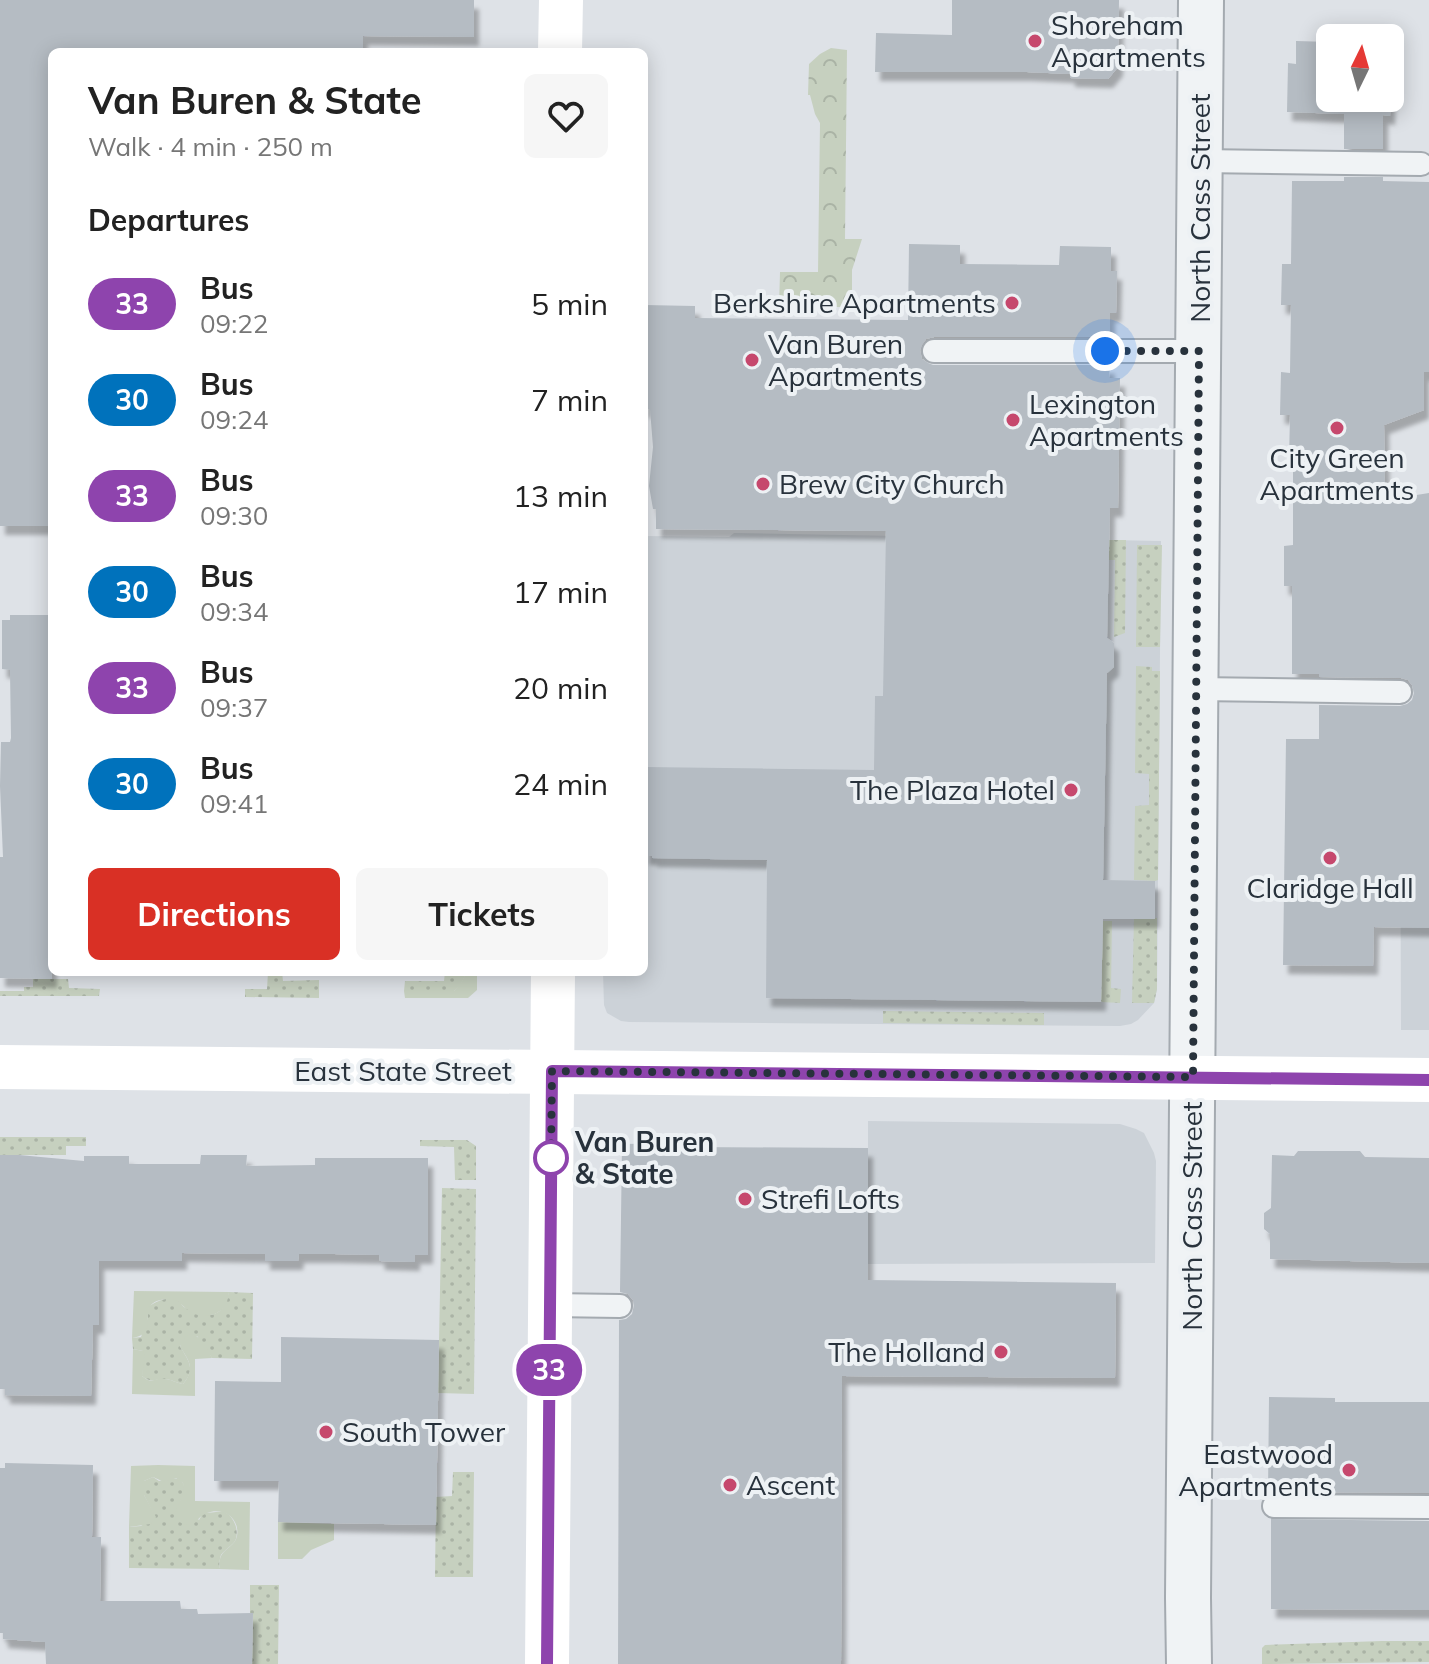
<!DOCTYPE html>
<html lang="en">
<head>
<meta charset="utf-8">
<style>
	body { margin:0; font-family:Mulish,sans-serif; background:#f6f6f6; color:#222; height:100vh; display:flex; flex-direction:column; font-size:30px; white-space:nowrap }
	* { box-sizing:border-box; margin:0 }
	p { font-size:26px; color:#767676 }
	.icon { flex:none; width:44px; height:44px; fill:none; stroke:currentColor; stroke-width:2; stroke-linecap:round; stroke-linejoin:round }
	.map { position:relative; flex:1; overflow:hidden }
	.drawer { position:absolute; left:48px; top:48px; width:600px; height:928px; display:flex; flex-direction:column; background:#fff; border-radius:12px; box-shadow:0 4px 20px #0003 }
	.drawer>* { flex:none }
	.badge { padding:0 16px; border-radius:26px; font-size:28px; line-height:52px }
	.needle { width:52px; rotate:5deg }
	.controls { position:absolute; left:1316px; top:24px; display:grid; gap:16px }
	.controls a { display:grid; place-items:center; width:88px; height:88px; border-radius:12px; background:#fff; box-shadow:0 4px 20px #0003; font-size:40px }
	.you { position:absolute; width:40px; height:40px; margin:-20px; border:6px solid #fff; border-radius:50%; background:#1a73e8; box-shadow:0 0 0 12px #1a73e833 }
	.map>.badge { position:absolute; translate:-50% -50%; box-shadow:0 0 0 4px #fff }
	h2 { padding:0 40px; font-size:30px; line-height:72px }
	.round { display:grid; place-items:center; flex:none; width:84px; height:84px; border-radius:12px; background:#f6f6f6 }
	.head { display:flex; align-items:center; justify-content:space-between; height:136px; padding:0 40px }
	h1 { font-size:38px; font-weight:700; line-height:60px }
	.primary-button { display:flex; gap:16px; margin-top:auto; padding:16px 40px }
	.primary-button a { flex:1; height:92px; border-radius:12px; background:#d93025; color:#fff; font-size:32px; font-weight:700; line-height:92px; text-align:center }
	.primary-button a+a { background:#f6f6f6; color:#222 }
	ul { padding:0; list-style:none }
	li { display:flex; align-items:center; gap:24px; height:96px; padding:0 40px }
	li div { flex:1 }
	li b { display:block; font-size:30px }
	li em { font-style:normal }
	li .badge { min-width:88px; font-weight:700; text-align:center }
	.map>svg:first-child { display:block }
</style>
</head>
<body>
<div class="map">
<svg width="1429" height="1664" viewBox="0 0 1429 1664">
	<defs>
		<pattern id="grass-dots" width="8" height="8" patternUnits="userSpaceOnUse" patternTransform="scale(2)"><rect width="8" height="8" fill="#c6d0bf"/><path d="M2 2h.1M6 6h.1" fill="none" stroke="#aab3a5" stroke-width="1.8" stroke-linecap="round"/></pattern>
		<pattern id="forest-crowns" width="20" height="18" patternUnits="userSpaceOnUse" patternTransform="scale(2)"><rect width="20" height="18" fill="#c6d0bf"/><path d="M2 6a3 3 0 1 1 6 0M12 15a3 3 0 1 1 6 0" fill="none" stroke="#aab3a5"/></pattern>
		<filter id="shadow"><feDropShadow dx="5" dy="9" stdDeviation="2" flood-color="#0004"/></filter>
	</defs>
	<rect width="100%" height="100%" fill="#dee2e7"/>
	<g fill="#ccd2d8">
		<path d="M734 533 1161 541 1157 989 1154 1003 1138 1020 1131 1024 1120 1026 629 1022 621 1021 607 1013 604 1005 603 972H644V536L729 537Z"/>
		<path d="M1400 710H1429V1030H1401Z"/>
		<path d="M868 1121 1120 1124 1136 1129 1144 1133 1154 1153 1156 1161 1155 1263 868 1264Z"/>
	</g>
	<g fill="url(#grass-dots)">
		<path d="M1109 540H1126L1125 633 1114 637 1115 560H1109Z"/>
		<path d="M1137 545H1162L1160 647H1136Z"/>
		<path d="M1136 666 1152 667V671H1160L1158 880 1155 881 1134 880 1135 806 1149 805V774L1135 773Z"/>
		<path d="M1134 918H1157V989L1154 1003H1132Z"/>
		<path d="M1103 921H1112L1111 988 1121 989 1120 1003 1101 1002Z"/>
		<path d="M268 972H282L283 981 319 980V998L245 997V989H267Z"/>
		<path d="M445 972H467L461 984 454 991H404L405 981H444Z"/>
		<path d="M33 979H68L69 988 100 989 99 996H0V991H24V987H33Z"/>
		<path d="M883 1011 1044 1013V1025L883 1023Z"/>
		<path d="M0 1137H86V1146H66V1155H0Z"/>
		<path d="M420 1140H467L476 1146V1180H455L454 1147 420 1146Z"/>
		<path d="M442 1188 476 1189 474 1394 438 1393Z"/>
		<path d="M229 1292 253 1293 252 1359 212 1358 197 1336 180 1346C189 1362 196 1369 183 1384 176 1383 171 1379 165 1379 155 1378 151 1384 142 1376L143 1351 133 1349 132 1338 141 1337 148 1318 147 1312 149 1306C157 1302 164 1297 174 1299 184 1301 177 1300 184 1307 187 1309 193 1311 196 1312 215 1320 225 1311 229 1292Z"/>
		<path d="M453 1472H474L473 1577H435L436 1497 452 1496Z"/>
		<path d="M153 1477 159 1481C164 1480 173 1477 178 1479 188 1483 184 1496 180 1502L199 1520 203 1513C210 1513 218 1511 224 1512 234 1516 240 1531 235 1541 232 1546 224 1550 221 1555 219 1560 220 1565 219 1569L129 1568V1527L141 1526 155 1517 144 1495V1481Z"/>
		<path d="M250 1585H279L278 1664H252L253 1613H250Z"/>
		<path d="M1382 1641H1429V1662L1262 1664V1648L1265 1645Z"/>
	</g>
	<path fill="url(#forest-crowns)" d="M831 48 847 50 845 239H862L852 270V307H779L780 272H818L820 123 815 114 810 95H808L809 64 820 54Z"/>
	<g fill="#c6d0bf">
		<path d="M467 972H477V990L468 998H405L404 991H454L461 983Z"/>
		<path d="M134 1291 229 1292C229 1294 227 1303 226 1304 218 1318 199 1319 188 1310 180 1304 179 1298 167 1299 130 1302 165 1333 132 1338Z"/>
		<path d="M192 1334C203 1338 207 1349 212 1358L195 1359V1396L132 1394 133 1349 143 1351 145 1356 142 1376C152 1385 154 1377 165 1379 171 1379 176 1383 183 1384 195 1370 190 1361 180 1347L185 1337Z"/>
		<path d="M158 1465 195 1466V1501L250 1502 249 1570 219 1569C220 1565 219 1560 221 1556 225 1548 235 1546 237 1536 240 1518 223 1507 207 1513 201 1515 197 1521 192 1525 183 1525 179 1523 174 1515 178 1503 185 1496 183 1483L176 1478 164 1482 153 1477 144 1481V1495L156 1517 151 1524 129 1527 131 1466Z"/>
		<path d="M278 1522 334 1524V1540L311 1550 302 1559H278Z"/>
	</g>
	<g fill="#b5bcc3" filter="url(#shadow)">
		<path d="M0 0H474V37L363 36V52H52V526H0Z"/>
		<path d="M952 0H1119L1118 67 1108 79 1070 78V74L1027 72H875L876 33 952 35Z"/>
		<path d="M1296 41 1330 42V98H1390L1391 68 1390 116 1383 115V149H1344V114L1287 112 1288 63 1296 64Z"/>
		<path d="M1344 177H1383V181L1429 182V372H1424V410L1384 425 1385 500 1429 493V928L1374 927 1373 966 1283 965 1286 739H1319V705L1400 706 1407 704 1412 700 1414 693 1412 685 1408 680 1401 678 1319 677V674H1292V586H1284V546L1293 545V458L1289 459 1290 415H1280L1281 372 1290 373 1291 305H1281L1282 264H1291L1292 181H1344Z"/>
		<path d="M909 244 960 245V264L1059 265 1060 246 1111 247V271H1117L1116 313H1110V337H934L926 339 922 345 920 350 922 359 928 363 933 365H1110L1109 378H1120L1118 508H1110L1107 638 1114 643V667L1107 673 1103 880 1155 881V919H1103L1101 1002 766 998 767 860 652 858V856H644V767L874 770 875 696H883L886 531 656 529V509H653L649 486 653 447 650 409H644V305L695 306V318L908 320Z"/>
		<path d="M10 615H52V979L0 978V857H3L0 786 1 742H10L11 738 10 670 2 669V620H10Z"/>
		<path d="M684 1143 685 1147 868 1148V1280L1116 1283 1115 1378 842 1376 841 1664H618L619 1320 626 1319 632 1314 634 1305 633 1300 628 1294 620 1292 622 1144Z"/>
		<path d="M1298 1151H1360L1365 1157 1429 1158V1263L1270 1259V1234L1264 1229V1213L1271 1208 1272 1155 1294 1156Z"/>
		<path d="M0 1155H19L84 1161V1156H129V1164H200L201 1155H247L246 1166 315 1165V1158H428V1255H415V1262L380 1261 379 1255 334 1254H299L298 1261H265V1254L182 1253V1261H99V1325H93L91 1396 5 1395V1389H0Z"/>
		<path d="M281 1337 439 1340 436 1525 278 1522 279 1481H214L215 1381 281 1382Z"/>
		<path d="M1269 1397 1335 1398V1402H1429V1493L1274 1492 1268 1493Z"/>
		<path d="M5 1463 93 1465 92 1537H101L100 1601H180L181 1609H197L198 1614 253 1613 252 1664H46L45 1642 3 1639V1633H0V1468H5Z"/>
		<path d="M1271 1519 1429 1521V1610L1271 1609Z"/>
	</g>
	<g fill="none" stroke-linecap="round" stroke-linejoin="round">
		<defs>
			<g id="lane">
				<path d="M1200 161 1421 164"/>
				<path d="M934 351H1199"/>
				<path d="M1196 689 1400 692"/>
				<path d="M550 1305 620 1306"/>
				<path d="M1274 1506 1429 1507"/>
			</g>
			<path id="street" d="M1189 1664 1188 1598 1201 0"/>
		</defs>
		<use href="#lane" stroke="#a4aab0" stroke-width="26"/>
		<use href="#street" stroke="#a4aab0" stroke-width="48"/>
		<use href="#lane" stroke="#f0f3f5" stroke-width="22"/>
		<use href="#street" stroke="#f0f3f5" stroke-width="44"/>
		<g stroke="#fff" stroke-width="44">
			<path d="M560 52 561 0"/>
			<path d="M0 1067 1429 1080"/>
			<path d="M547 1664 553 972"/>
		</g>
	</g>
	<g fill="none" stroke-linecap="round" stroke-linejoin="round">
		<defs>
			<path id="line" d="M547 1664 552 1071 1429 1080"/>
		</defs>
		<use href="#line" stroke="#fff" stroke-width="18"/>
		<use href="#line" stroke="#8e44ad" stroke-width="12"/>
		<path stroke="#28323c" stroke-width="8" stroke-dasharray="0 14.4" d="M551 1158 552 1071 1193 1077 1199 351H1105"/>
	</g>
	<g fill="#c6486d" stroke="#edf1f4" stroke-width="3">
		<circle cx="1035" cy="41" r="8"/>
		<circle cx="1012" cy="303" r="8"/>
		<circle cx="752" cy="360" r="8"/>
		<circle cx="1013" cy="420" r="8"/>
		<circle cx="1337" cy="428" r="8"/>
		<circle cx="763" cy="484" r="8"/>
		<circle cx="1071" cy="790" r="8"/>
		<circle cx="1330" cy="858" r="8"/>
		<circle cx="745" cy="1199" r="8"/>
		<circle cx="1001" cy="1352" r="8"/>
		<circle cx="326" cy="1432" r="8"/>
		<circle cx="1349" cy="1470" r="8"/>
		<circle cx="730" cy="1485" r="8"/>
	</g>
	<circle fill="#fff" stroke="#8e44ad" stroke-width="4" cx="551" cy="1158" r="16"/>
	<g text-anchor="middle" stroke-width="8" stroke-linejoin="round" paint-order="stroke">
		<g font-size="28" fill="#28323c" stroke="#edf1f4" text-anchor="start">
			<text x="1051" y="35">Shoreham<tspan x="1051" dy="32">Apartments</tspan></text>
			<text x="996" y="313" text-anchor="end">Berkshire Apartments</text>
			<text x="768" y="354">Van Buren<tspan x="768" dy="32">Apartments</tspan></text>
			<text x="1029" y="414">Lexington<tspan x="1029" dy="32">Apartments</tspan></text>
			<text x="1337" y="468" text-anchor="middle">City Green<tspan x="1337" dy="32">Apartments</tspan></text>
			<text x="779" y="494">Brew City Church</text>
			<text x="1055" y="800" text-anchor="end">The Plaza Hotel</text>
			<text x="1330" y="898" text-anchor="middle">Claridge Hall</text>
			<text x="761" y="1209">Strefi Lofts</text>
			<text x="985" y="1362" text-anchor="end">The Holland</text>
			<text x="342" y="1442">South Tower</text>
			<text x="1333" y="1464" text-anchor="end">Eastwood<tspan x="1333" dy="32">Apartments</tspan></text>
			<text x="746" y="1495">Ascent</text>
		</g>
		<g font-size="28" fill="#28323c" stroke="#edf1f4">
			<text transform="translate(1200 208) rotate(-90)" y="10">North Cass Street</text>
			<text x="403" y="1081">East State Street</text>
			<text transform="translate(1192 1216) rotate(-90)" y="10">North Cass Street</text>
		</g>
		<g font-size="28" font-weight="bold" fill="#28323c" stroke="#edf1f4" text-anchor="start">
			<text x="575" y="1152">Van Buren<tspan x="575" dy="32">&amp; State</tspan></text>
		</g>
	</g>
</svg>
<div class="controls">
<a><svg class="needle" viewBox="-14 -14 28 28"><path d="M0-13l5 13h-10z" fill="#e53935"/><path d="M0 13l5-13h-10z" fill="#767676"/></svg></a>
</div>
<div class="you" style="left:1105px;top:351px"></div>
<b class="badge" style="left:549px;top:1370px;background:#8e44ad;color:#fff">33</b>
<section class="drawer">
<div class="head"><div><h1>Van Buren &amp; State</h1><p>Walk · 4 min · 250 m</p></div><a class="round"><svg class="icon" aria-label="heart" viewBox="0 0 24 24"><path d="M12 20l-8-8c-3-5 5-10 8-4 3-6 11-1 8 4z"/></svg></a></div>
<h2>Departures</h2>
<ul>
<li><span class="badge" style="background:#8e44ad;color:#fff">33</span><div><b>Bus</b><p>09:22</p></div><em>5 min</em></li>
<li><span class="badge" style="background:#0072bc;color:#fff">30</span><div><b>Bus</b><p>09:24</p></div><em>7 min</em></li>
<li><span class="badge" style="background:#8e44ad;color:#fff">33</span><div><b>Bus</b><p>09:30</p></div><em>13 min</em></li>
<li><span class="badge" style="background:#0072bc;color:#fff">30</span><div><b>Bus</b><p>09:34</p></div><em>17 min</em></li>
<li><span class="badge" style="background:#8e44ad;color:#fff">33</span><div><b>Bus</b><p>09:37</p></div><em>20 min</em></li>
<li><span class="badge" style="background:#0072bc;color:#fff">30</span><div><b>Bus</b><p>09:41</p></div><em>24 min</em></li>
</ul>
<div class="primary-button"><a>Directions</a><a>Tickets</a></div>
</section>
</div>
</body>
</html>
